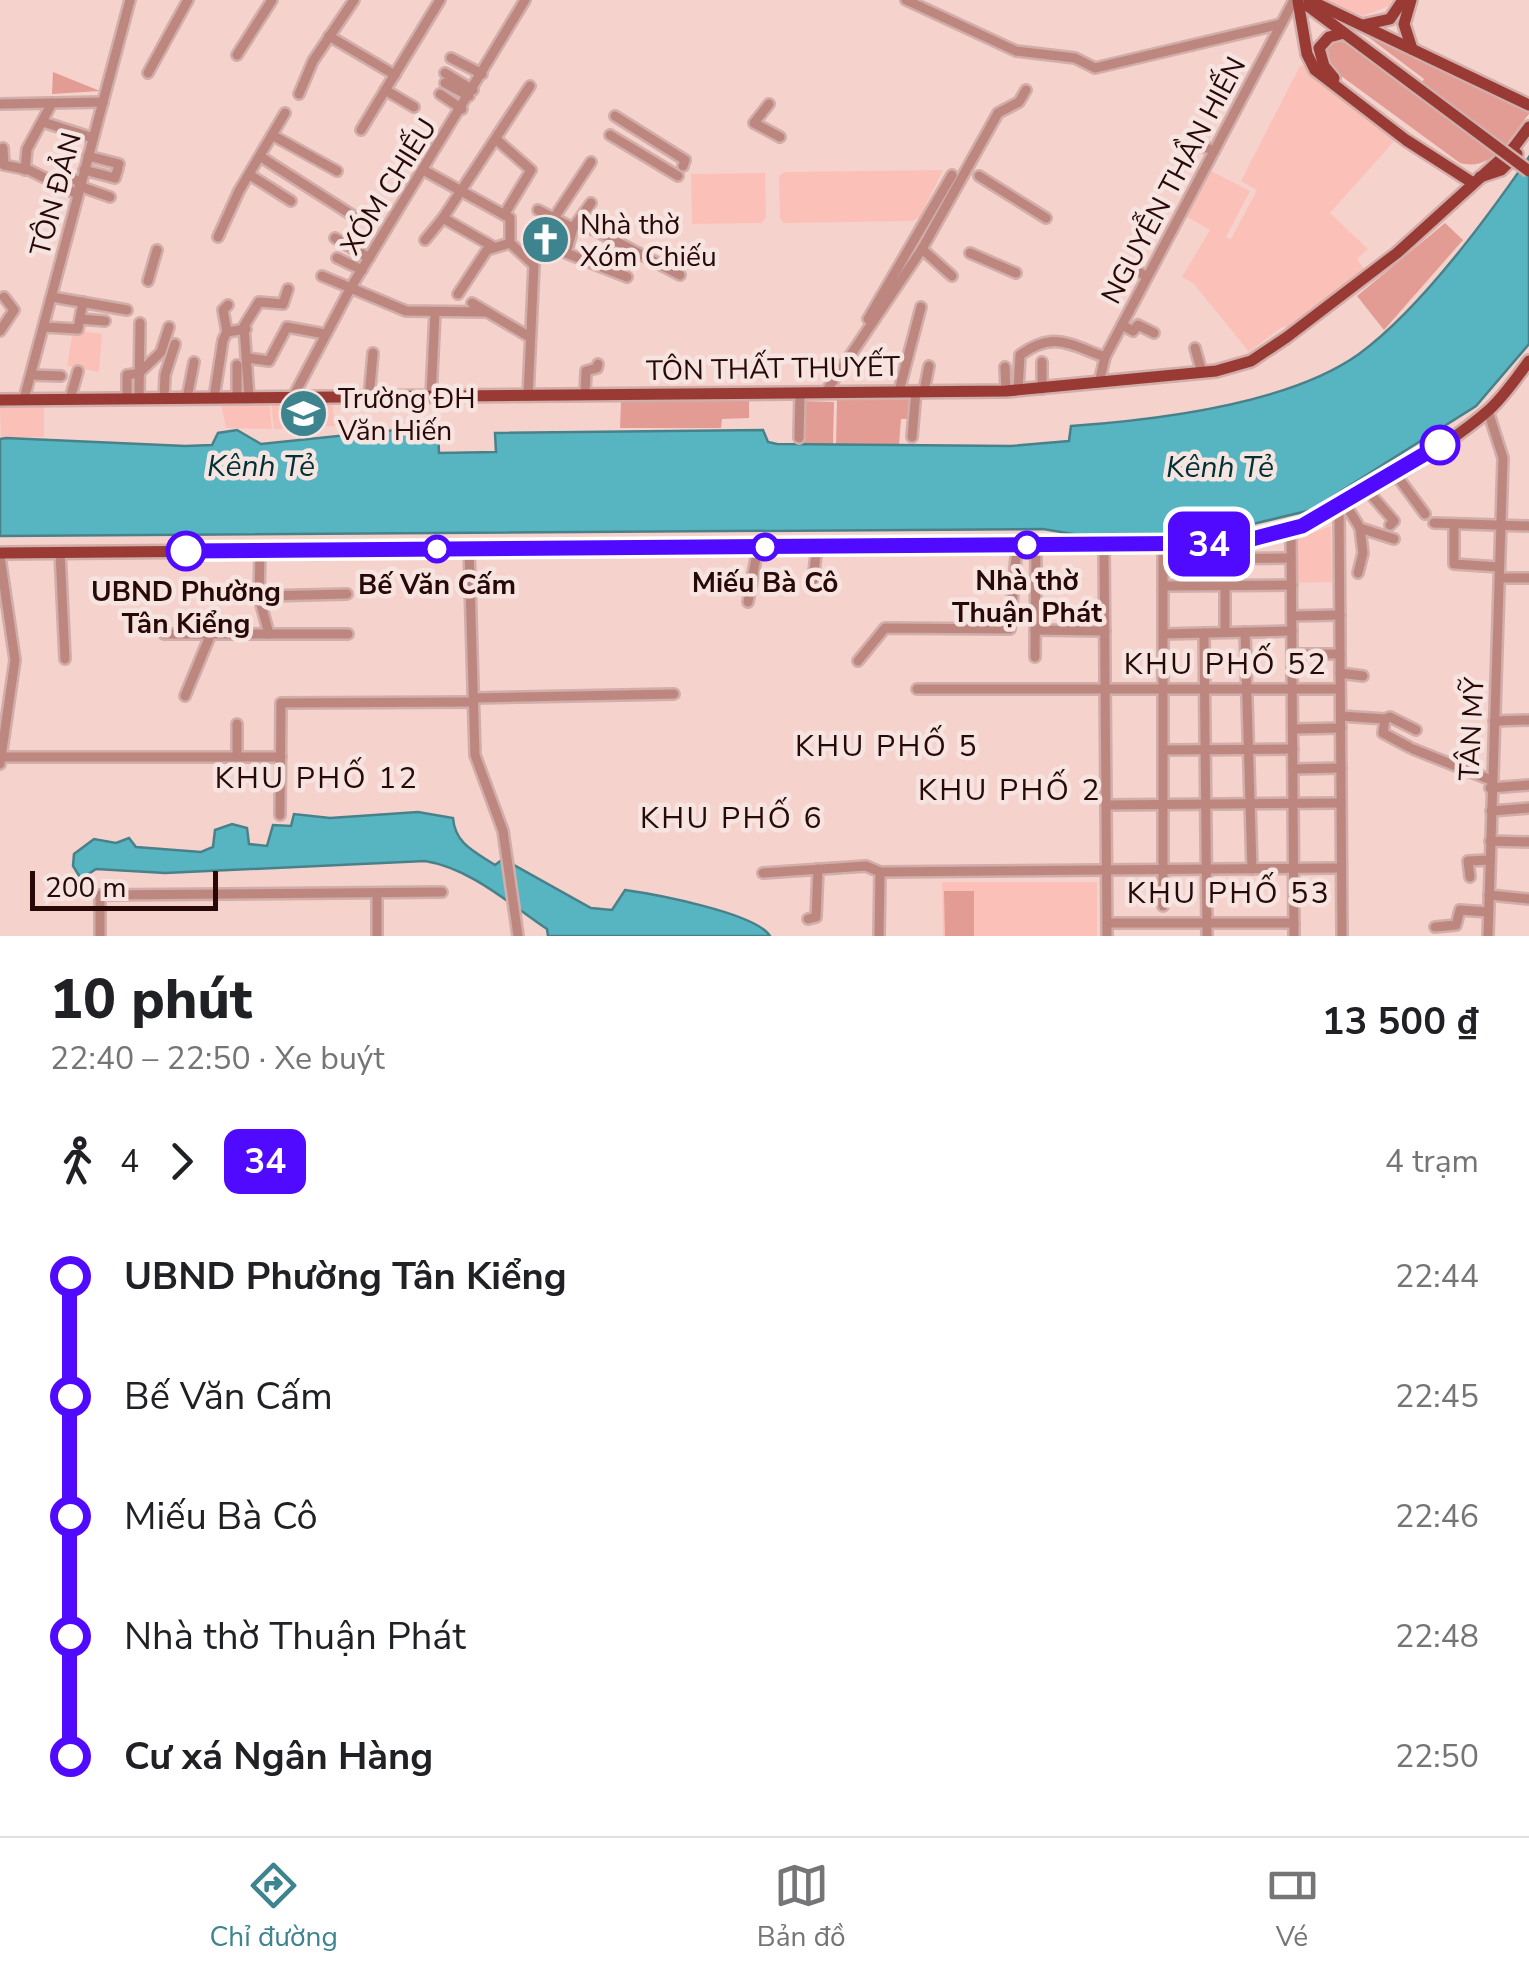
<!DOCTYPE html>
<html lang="vi">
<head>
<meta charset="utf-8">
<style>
	body { margin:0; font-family:"Nunito Sans",sans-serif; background:#f2f2f2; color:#202124; height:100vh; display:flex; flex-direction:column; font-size:38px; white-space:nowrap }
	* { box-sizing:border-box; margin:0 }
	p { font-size:32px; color:#757577 }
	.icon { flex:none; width:55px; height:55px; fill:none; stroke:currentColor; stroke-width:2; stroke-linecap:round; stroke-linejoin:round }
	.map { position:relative; height:936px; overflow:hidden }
	.details { display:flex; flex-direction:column; background:#fff; flex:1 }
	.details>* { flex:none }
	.badge { padding:0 20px; border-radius:15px; font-size:35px; line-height:65px }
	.scale { position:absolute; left:30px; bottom:25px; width:188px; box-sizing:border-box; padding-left:10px; border:5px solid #280907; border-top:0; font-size:28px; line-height:35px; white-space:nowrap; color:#280907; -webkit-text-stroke:8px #f6e4e1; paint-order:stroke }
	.map>.badge { position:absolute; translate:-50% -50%; box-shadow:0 0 0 5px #fff }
	.legs { display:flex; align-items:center; gap:15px; height:110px; padding:0 50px; font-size:32px }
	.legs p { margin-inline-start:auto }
	.head { display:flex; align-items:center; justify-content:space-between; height:170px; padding:0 50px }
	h1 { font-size:55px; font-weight:800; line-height:75px }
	ul { padding:0 50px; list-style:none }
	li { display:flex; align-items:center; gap:35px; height:120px; font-size:38px }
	li i { display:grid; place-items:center; width:15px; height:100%; margin:0 12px; background:currentColor }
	li i::after { content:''; width:25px; height:25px; margin:-12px; border:8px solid; border-radius:50%; background:#fff }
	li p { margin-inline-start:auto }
	li:first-child i { background:linear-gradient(#0000 50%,currentColor 0) }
	li:last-child i { background:linear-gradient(currentColor 50%,#0000 0) }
	.tabs { display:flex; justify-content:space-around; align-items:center; height:140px; border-top:2px solid #e0e0e0; background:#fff; font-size:28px; color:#757577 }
	.tabs a { display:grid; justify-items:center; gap:5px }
	.tabs .selected { color:#3e848e }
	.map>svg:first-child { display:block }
</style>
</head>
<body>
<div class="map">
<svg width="1529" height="936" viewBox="0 0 1529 936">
	<rect width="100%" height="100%" fill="#f6d2cd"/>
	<g fill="#fbc1b9">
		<path d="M1324 0H1393L1389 6 1363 16Z"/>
		<path d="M1308 64 1397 138 1330 213 1368 249 1357 259 1367 273 1292 328 1282 327 1249 352 1194 284 1182 277 1210 230 1185 216 1209 170 1250 191 1226 237 1222 236 1231 239 1257 190 1241 181 1300 66Z"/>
		<path d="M943 170 920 217 913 221 784 223 780 219 779 176 784 172Z"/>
		<path d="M765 173 766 218 761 223 692 224 691 174Z"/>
		<path d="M73 330 102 334 99 372 67 366Z"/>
		<path d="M271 402H332L335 426 274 429Z"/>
		<path d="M269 403 272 429 226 428 221 404Z"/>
		<path d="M44 407V437L1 438 0 408Z"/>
		<path d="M1331 526 1332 582 1294 583 1293 540Z"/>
		<path d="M942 882H1097V936H943Z"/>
	</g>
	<g fill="#e29c93">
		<path d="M1367 36 1529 112V114C1510 137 1494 172 1460 163L1333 70 1327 47 1337 41 1350 44 1417 90 1424 79Z"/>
		<path d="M53 72 100 91 52 94Z"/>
		<path d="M1445 223 1463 240 1384 330 1357 296Z"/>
		<path d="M837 399H912L910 419H901L899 445 836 446Z"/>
		<path d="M749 400V418L722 419 721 428H620L621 401Z"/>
		<path d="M801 401 834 402 833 444H800Z"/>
		<path d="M944 891H974V936H945Z"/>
	</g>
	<g fill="#57b5c2" stroke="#49818a" stroke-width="2.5">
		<path d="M1529 157V344L1476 406 1311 510 1228 530 1183 534 1079 535 1043 529 0 536V439L6 438 185 446 212 445 218 433 237 430 261 444 396 430 438 431 439 453 496 452 495 433 763 430 768 442 777 444 1011 446 1069 441 1071 426C1155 420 1289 404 1359 354 1419 310 1487 218 1529 157Z"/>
		<path d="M418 812 453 818C455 844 475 852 495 865L503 859 591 908 612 910 625 890C654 894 756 913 770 936H548L547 929C510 904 470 868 425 861L165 873 96 869 81 879 73 866 74 854 94 839 116 843 129 838 136 847 201 852 213 847 215 830 232 824 247 828 249 844 267 846 273 825 291 826 294 814 330 818Z"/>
	</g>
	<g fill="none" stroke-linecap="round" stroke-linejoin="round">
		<defs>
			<g id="minor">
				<path d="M906 0 1016 51 1075 58 1095 68 1281 24"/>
				<path d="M329 36 395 75"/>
				<path d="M237 55 272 0"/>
				<path d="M451 58 482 74"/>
				<path d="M148 73 188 0"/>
				<path d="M445 73 473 90"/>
				<path d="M445 83 469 96"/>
				<path d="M385 90 414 107"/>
				<path d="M299 94 313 61 354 0"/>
				<path d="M440 94 462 109"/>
				<path d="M0 104 103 102"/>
				<path d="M769 104 754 123 780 137"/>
				<path d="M615 116 685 160 683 166"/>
				<path d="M43 122 93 138"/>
				<path d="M361 130 440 0"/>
				<path d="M272 135 337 171"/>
				<path d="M610 135 678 176"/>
				<path d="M498 141 531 170 504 215"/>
				<path d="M1196 143 1214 151"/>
				<path d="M3 148 4 165 29 170 77 194"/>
				<path d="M88 156 119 164"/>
				<path d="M261 157 355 217"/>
				<path d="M25 170 27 149 52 103"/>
				<path d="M84 170 115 178 118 168"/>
				<path d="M425 171 510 218V243"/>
				<path d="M62 175 81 182"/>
				<path d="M250 175 291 201"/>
				<path d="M979 176 1046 218"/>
				<path d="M79 186 110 197"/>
				<path d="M591 203 573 228 566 253 627 277"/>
				<path d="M538 210 573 228"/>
				<path d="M554 218 591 162"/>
				<path d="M579 222 680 275"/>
				<path d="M218 237 239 191 285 113"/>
				<path d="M335 238 369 258"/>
				<path d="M425 240 443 218"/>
				<path d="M510 243 534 265 528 396"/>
				<path d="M492 246 443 218 530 86"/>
				<path d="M922 249 952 276"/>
				<path d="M970 253 1016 273"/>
				<path d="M337 258 362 270"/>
				<path d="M1127 264 1147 277"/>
				<path d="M322 276 406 311 486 312"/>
				<path d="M148 281 157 250"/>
				<path d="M458 294 487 250 510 243"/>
				<path d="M52 297 127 310"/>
				<path d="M472 303 528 336"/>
				<path d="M80 319 105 321"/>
				<path d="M868 319 952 175"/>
				<path d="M1122 325 1133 331 1138 325 1154 333"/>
				<path d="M44 327 78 329 83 302"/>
				<path d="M0 331 14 310 4 297"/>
				<path d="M227 332 223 310 228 305"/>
				<path d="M1195 348 1202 373"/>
				<path d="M248 358 269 361 287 327 325 334"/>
				<path d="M237 365V398"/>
				<path d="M1005 367 1006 391"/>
				<path d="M139 373 161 352 169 327"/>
				<path d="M31 375 61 376"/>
				<path d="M1099 383 1105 357 1294 0"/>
				<path d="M1042 389V362"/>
				<path d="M1018 390 1020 355C1054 331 1068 344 1105 357"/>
				<path d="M899 391 921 307"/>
				<path d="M924 391 929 366"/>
				<path d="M825 393 922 249 998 113 1019 102 1026 90"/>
				<path d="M585 395 586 371 597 368 598 364"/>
				<path d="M431 396 435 313"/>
				<path d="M293 397 350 289 525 0"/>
				<path d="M369 397 373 353"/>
				<path d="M127 398V375L134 374"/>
				<path d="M139 398 140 323"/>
				<path d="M164 398 165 375 175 344"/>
				<path d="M187 398 194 362"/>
				<path d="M214 398 223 340 227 332 246 329"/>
				<path d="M249 398 244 326 259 302 283 304 288 289"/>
				<path d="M24 399 130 0"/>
				<path d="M70 399 78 371"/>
				<path d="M1488 411 1503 458 1488 936"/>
				<path d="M912 437 916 391"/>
				<path d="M799 438 800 393"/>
				<path d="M1394 472 1425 514"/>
				<path d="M1367 490 1394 521 1390 525"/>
				<path d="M1344 502 1360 528 1394 539"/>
				<path d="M1339 504 1342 936"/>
				<path d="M1434 523 1529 526"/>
				<path d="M1454 524V564L1499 567"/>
				<path d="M1291 530 1294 936"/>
				<path d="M1104 544 1107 936"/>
				<path d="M1225 544V632"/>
				<path d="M1163 545V906"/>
				<path d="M469 549 475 755 503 831 518 936"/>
				<path d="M260 551 259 597 269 634"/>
				<path d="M60 552 65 659"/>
				<path d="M0 557 15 660 0 764"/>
				<path d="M1163 559 1291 558"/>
				<path d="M1358 573 1363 553 1360 528"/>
				<path d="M1500 578H1529"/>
				<path d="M813 580 817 546"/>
				<path d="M1163 586 1292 585"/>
				<path d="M221 597 347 594"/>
				<path d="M748 602 758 547"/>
				<path d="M1292 616 1340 615"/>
				<path d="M1035 630 1105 631"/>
				<path d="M1245 632 1252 869"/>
				<path d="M1204 633 1207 936"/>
				<path d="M164 634H348"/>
				<path d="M1163 634 1292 631"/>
				<path d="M1292 654H1340"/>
				<path d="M1035 657 1036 545"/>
				<path d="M858 661 885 628 1010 629 1017 545"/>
				<path d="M1340 673 1363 676"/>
				<path d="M917 689H1340"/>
				<path d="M185 696 210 636"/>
				<path d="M474 698 674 694"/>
				<path d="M1341 716 1385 719 1383 733 1409 747"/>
				<path d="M1385 719 1390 717 1416 730"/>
				<path d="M1494 721 1529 720"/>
				<path d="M1293 729 1341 728"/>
				<path d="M1413 749 1491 780"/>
				<path d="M1163 750 1293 749"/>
				<path d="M237 756V724"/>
				<path d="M1 757H281"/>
				<path d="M1293 769 1341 768"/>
				<path d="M1490 788 1529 785"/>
				<path d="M1106 805 1341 803"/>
				<path d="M1491 811 1529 808"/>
				<path d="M280 815 281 703 474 702"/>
				<path d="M1490 841 1529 842"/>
				<path d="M763 873 866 866 880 872 1341 868"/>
				<path d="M1470 877 1468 861 1489 860"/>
				<path d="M377 893V936"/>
				<path d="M1489 895 1529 899"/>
				<path d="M808 919 816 917 818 869"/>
				<path d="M1107 923H1294"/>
				<path d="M1435 927 1456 925 1460 910 1488 912"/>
				<path d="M100 936V895L442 892"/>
				<path d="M879 936 880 872"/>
			</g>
			<g id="major">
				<path d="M1309 0 1529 105"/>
				<path d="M1411 0 1404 24 1412 49"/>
				<path d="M1298 1 1307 54 1315 70 1406 140 1473 183"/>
				<path d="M1308 6 1363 47"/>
				<path d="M1363 25 1390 19 1403 0"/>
				<path d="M1334 78 1324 66 1319 48 1329 37 1344 33"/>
				<path d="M1480 177 1501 170 1517 154"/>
				<path d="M0 400 1006 391 1216 371 1251 361 1287 337 1397 253 1514 147 1529 127"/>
				<path d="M0 553 1249 542C1312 529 1441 453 1490 409 1505 395 1517 377 1529 361"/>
			</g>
		</defs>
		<use href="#minor" stroke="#d1aea9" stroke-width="14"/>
		<use href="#major" stroke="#d1aea9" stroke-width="16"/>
		<use href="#minor" stroke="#bd8780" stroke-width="9"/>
		<use href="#major" stroke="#993a34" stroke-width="11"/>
		<defs>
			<path id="major-bridge" d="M1363 47 1529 171"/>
		</defs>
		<use href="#major-bridge" stroke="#d1aea9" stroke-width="16" stroke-linecap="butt"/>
		<use href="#major-bridge" stroke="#993a34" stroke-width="11"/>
	</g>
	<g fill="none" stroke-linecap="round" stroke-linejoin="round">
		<defs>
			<path id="line-1" d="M186 551 1237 543 1302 526 1440 445"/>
		</defs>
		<use href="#line-1" stroke="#fff" stroke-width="22"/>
		<use href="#line-1" stroke="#4f0aff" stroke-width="15"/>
	</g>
	<defs>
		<symbol id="church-disc" viewBox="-11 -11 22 22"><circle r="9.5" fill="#3e848e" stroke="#f6e4e1"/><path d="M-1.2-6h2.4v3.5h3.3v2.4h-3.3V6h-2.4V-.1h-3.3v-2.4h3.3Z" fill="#fff"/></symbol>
		<symbol id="university-disc" viewBox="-11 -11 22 22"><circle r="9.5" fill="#3e848e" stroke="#f6e4e1"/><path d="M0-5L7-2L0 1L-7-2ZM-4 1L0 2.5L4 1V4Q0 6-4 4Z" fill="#fff"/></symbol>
	</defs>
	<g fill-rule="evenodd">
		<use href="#church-disc" x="518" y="212" width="55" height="55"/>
		<use href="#university-disc" x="276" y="386" width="55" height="55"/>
	</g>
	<g fill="#fff" stroke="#4f0aff" stroke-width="5">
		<circle cx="1440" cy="445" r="18"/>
		<circle cx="1027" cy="545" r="12"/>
		<circle cx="765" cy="547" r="12"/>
		<circle cx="437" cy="549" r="12"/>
		<circle cx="186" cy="551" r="18"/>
	</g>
	<g text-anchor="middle" stroke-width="9" stroke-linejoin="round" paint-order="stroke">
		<g font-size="28" fill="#280907" stroke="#f6e4e1">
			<text transform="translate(1173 180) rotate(-62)" y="10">NGUYỄN THẦN HIẾN</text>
			<text transform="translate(388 186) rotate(-58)" y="10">XÓM CHIẾU</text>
			<text transform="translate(55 194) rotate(-75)" y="10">TÔN ĐẢN</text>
			<text transform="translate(773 368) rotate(-1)" y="10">TÔN THẤT THUYẾT</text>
			<text transform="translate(1471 729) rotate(-87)" y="10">TÂN MỸ</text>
		</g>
		<g font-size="28" fill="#280907" stroke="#f6e4e1" text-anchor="start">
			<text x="580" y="234">Nhà thờ<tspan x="580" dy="32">Xóm Chiếu</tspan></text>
			<text x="338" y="408">Trường ĐH<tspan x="338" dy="32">Văn Hiến</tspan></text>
		</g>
		<g font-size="28" font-weight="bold" fill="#280907" stroke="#f6e4e1">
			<text x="1027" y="590">Nhà thờ<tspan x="1027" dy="32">Thuận Phát</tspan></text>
			<text x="765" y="592">Miếu Bà Cô</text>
			<text x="437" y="594">Bế Văn Cấm</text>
			<text x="186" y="601">UBND Phường<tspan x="186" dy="32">Tân Kiểng</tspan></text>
		</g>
		<g font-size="30" font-style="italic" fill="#013137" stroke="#f6e4e1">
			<text x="261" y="476">Kênh Tẻ</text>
			<text x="1220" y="477">Kênh Tẻ</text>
		</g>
		<g font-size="30" letter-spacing="2.5" fill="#280907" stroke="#f6e4e1">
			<text x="1226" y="674">KHU PHỐ 52</text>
			<text x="887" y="756">KHU PHỐ 5</text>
			<text x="317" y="788">KHU PHỐ 12</text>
			<text x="1010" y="800">KHU PHỐ 2</text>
			<text x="732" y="828">KHU PHỐ 6</text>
			<text x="1229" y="903">KHU PHỐ 53</text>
		</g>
	</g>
</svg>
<div class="scale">200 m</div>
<b class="badge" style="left:1209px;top:544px;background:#4f0aff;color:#fff">34</b>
</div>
<section class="details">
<div class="head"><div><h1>10 phút</h1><p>22:40 – 22:50 · Xe buýt</p></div><b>13 500 ₫</b></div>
<div class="legs"><svg class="icon" aria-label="walk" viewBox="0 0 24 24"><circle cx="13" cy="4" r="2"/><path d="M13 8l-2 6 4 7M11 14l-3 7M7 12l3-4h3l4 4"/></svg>4<svg class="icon" aria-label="forward" viewBox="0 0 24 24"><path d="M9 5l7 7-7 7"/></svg><b class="badge" style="background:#4f0aff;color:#fff">34</b><p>4 trạm</p></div>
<ul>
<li><i style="color:#4f0aff"></i><b>UBND Phường Tân Kiểng</b><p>22:44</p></li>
<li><i style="color:#4f0aff"></i><span>Bế Văn Cấm</span><p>22:45</p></li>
<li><i style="color:#4f0aff"></i><span>Miếu Bà Cô</span><p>22:46</p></li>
<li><i style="color:#4f0aff"></i><span>Nhà thờ Thuận Phát</span><p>22:48</p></li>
<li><i style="color:#4f0aff"></i><b>Cư xá Ngân Hàng</b><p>22:50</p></li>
</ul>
</section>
<nav class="tabs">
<a class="selected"><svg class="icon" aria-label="directions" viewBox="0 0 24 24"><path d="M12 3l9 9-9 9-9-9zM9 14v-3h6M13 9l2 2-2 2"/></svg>Chỉ đường</a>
<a><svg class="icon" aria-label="map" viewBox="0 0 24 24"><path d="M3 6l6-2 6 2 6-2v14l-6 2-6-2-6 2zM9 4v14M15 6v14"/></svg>Bản đồ</a>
<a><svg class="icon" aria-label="tickets" viewBox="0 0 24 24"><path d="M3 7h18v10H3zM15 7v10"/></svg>Vé</a>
</nav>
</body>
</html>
